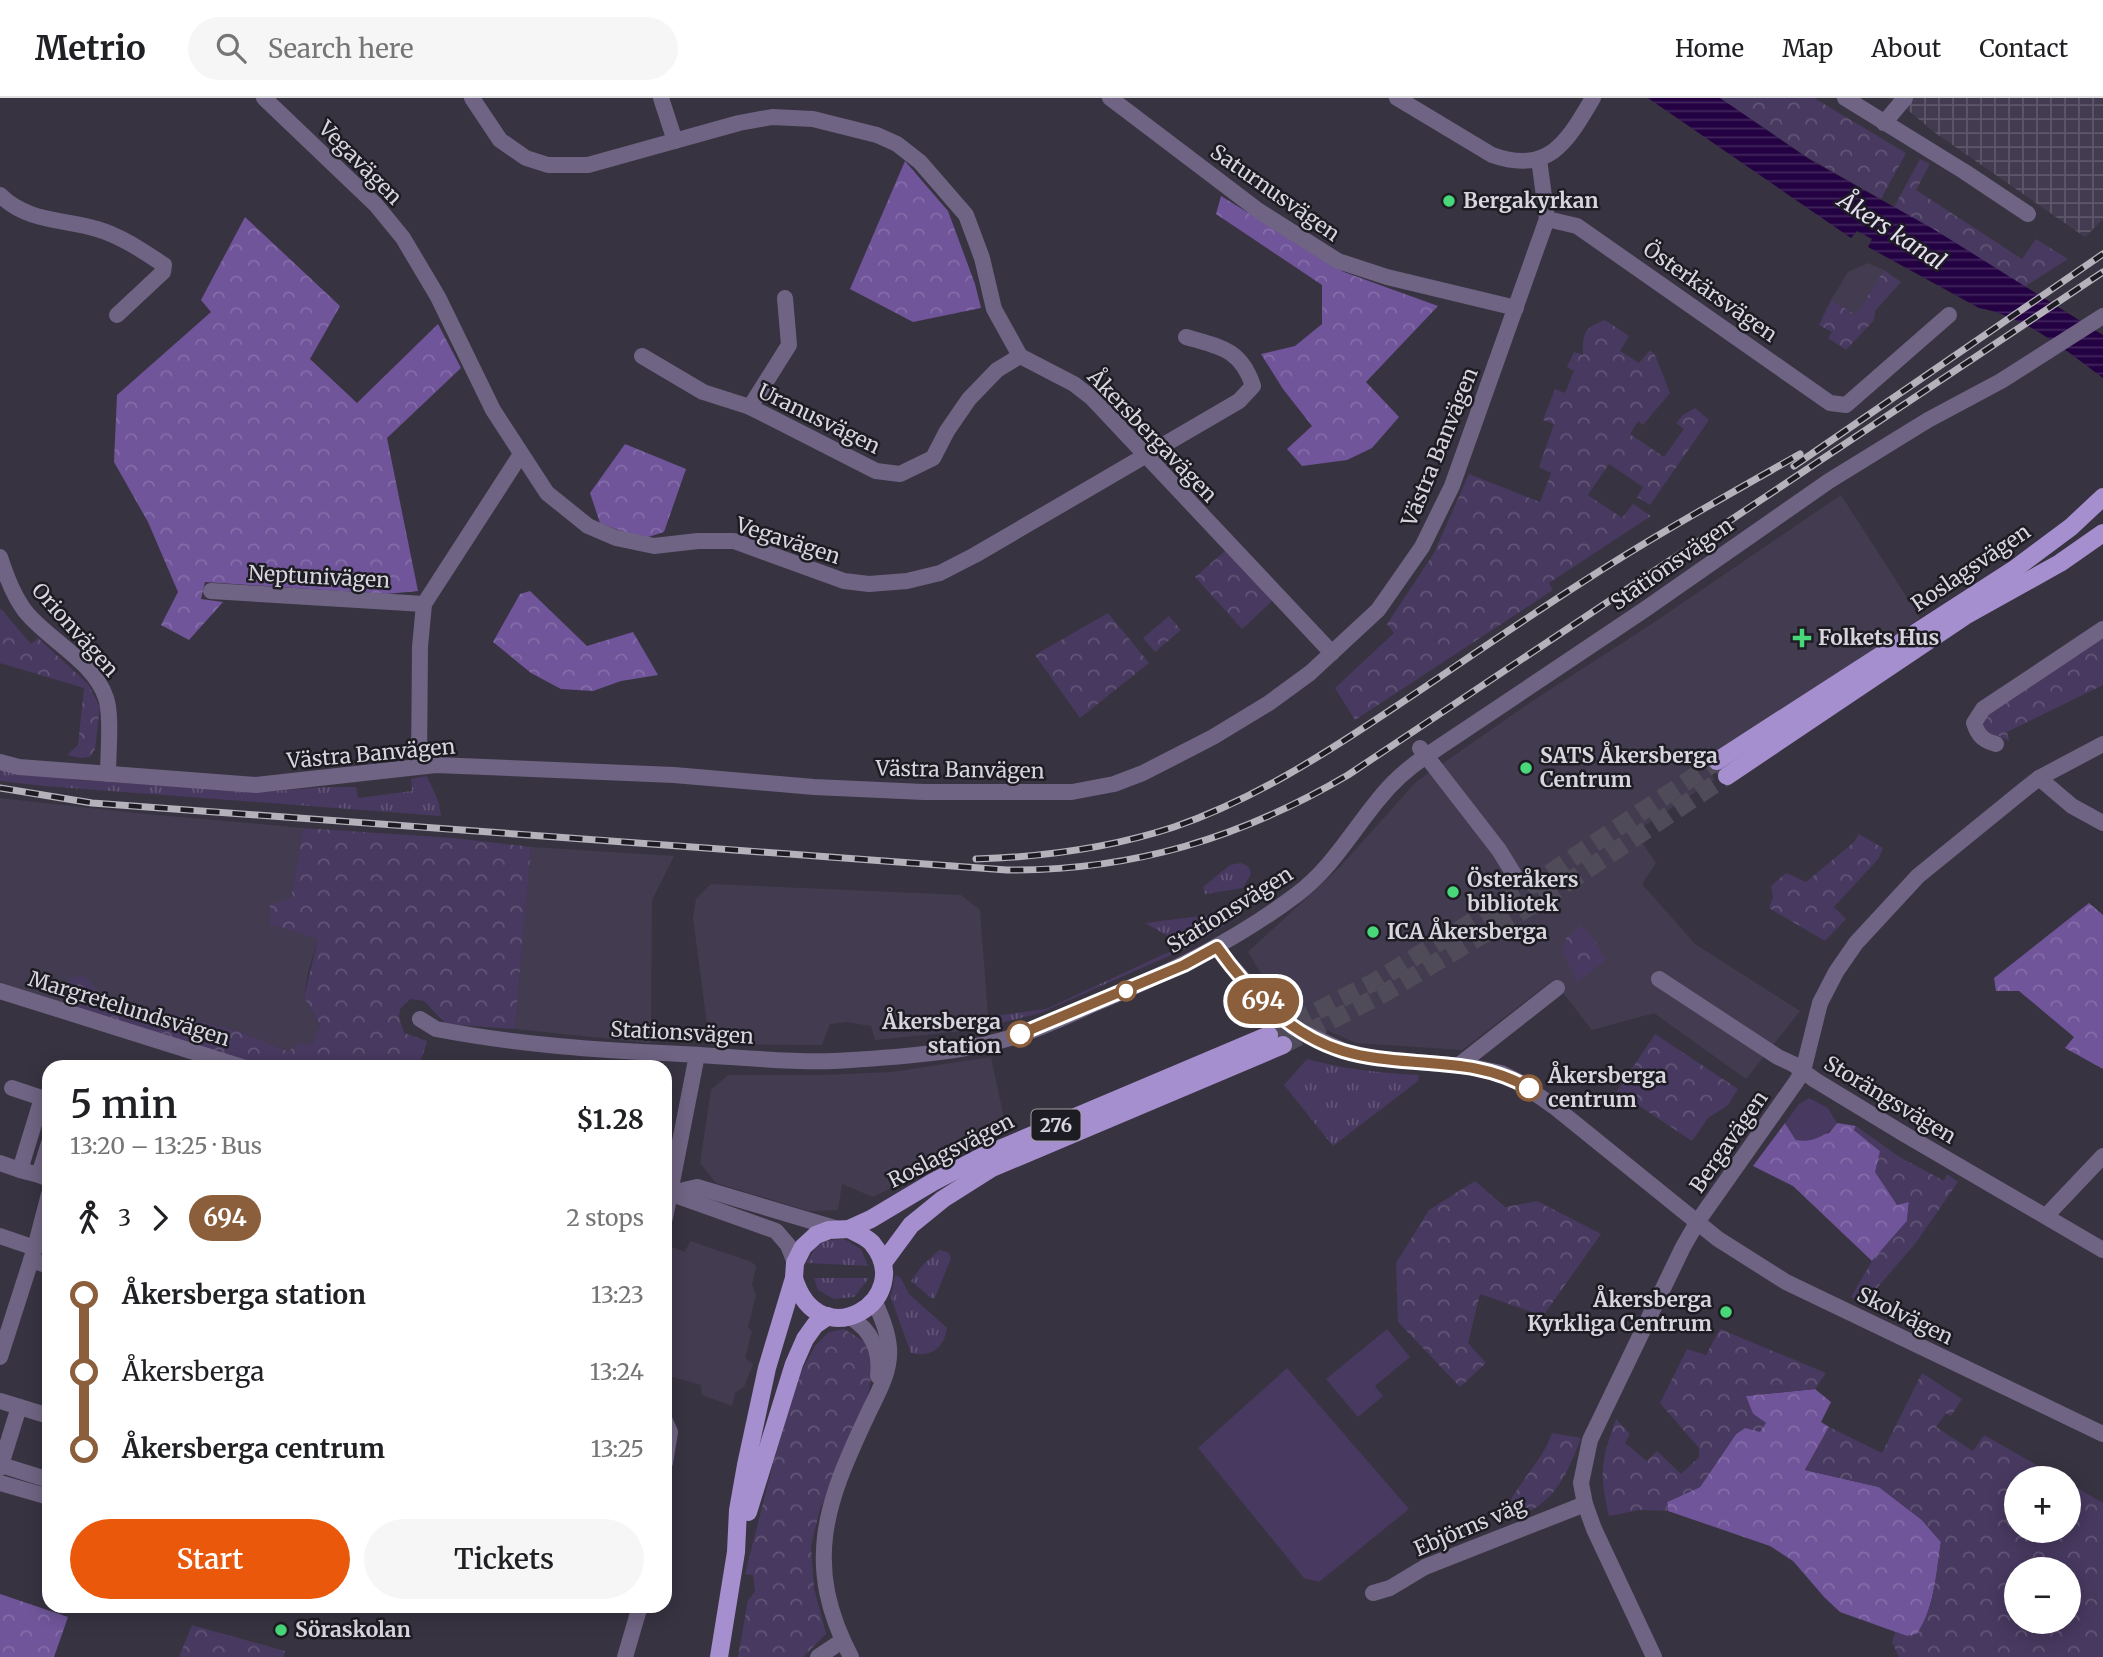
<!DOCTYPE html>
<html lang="en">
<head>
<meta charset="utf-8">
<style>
	body { margin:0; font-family:Merriweather,serif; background:#f6f6f6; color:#202124; height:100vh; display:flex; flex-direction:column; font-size:26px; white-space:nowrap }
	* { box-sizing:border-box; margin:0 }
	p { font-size:23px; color:#757577 }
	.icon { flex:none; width:38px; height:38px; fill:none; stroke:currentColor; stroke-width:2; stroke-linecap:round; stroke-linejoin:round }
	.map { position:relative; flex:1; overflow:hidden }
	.drawer { position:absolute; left:42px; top:962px; width:630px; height:553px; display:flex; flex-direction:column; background:#fff; border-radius:21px; box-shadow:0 4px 18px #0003 }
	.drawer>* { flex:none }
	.badge { padding:0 14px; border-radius:23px; font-size:24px; line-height:46px }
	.tools { position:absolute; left:2004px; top:1368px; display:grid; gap:14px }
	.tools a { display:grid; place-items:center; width:77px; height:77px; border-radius:50%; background:#fff; box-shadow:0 4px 18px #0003; font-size:35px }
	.map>.badge { position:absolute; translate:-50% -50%; box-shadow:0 0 0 4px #fff }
	.legs { display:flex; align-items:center; gap:10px; height:77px; padding:0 28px; font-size:23px }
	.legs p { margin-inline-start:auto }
	.overview { display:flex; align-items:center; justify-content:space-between; height:119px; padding:0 28px }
	h1 { font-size:38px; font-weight:600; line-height:52px }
	.button { display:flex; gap:14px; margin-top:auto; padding:14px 28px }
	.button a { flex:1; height:80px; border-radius:42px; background:#ea580c; color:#fff; font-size:28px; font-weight:600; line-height:80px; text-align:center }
	.button a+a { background:#f6f6f6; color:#202124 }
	ul { padding:0 28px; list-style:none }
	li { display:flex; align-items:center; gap:24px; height:77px; font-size:26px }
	li i { display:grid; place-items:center; width:10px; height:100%; margin:0 9px; background:currentColor }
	li i::after { content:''; width:18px; height:18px; margin:-9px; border:5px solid; border-radius:50%; background:#fff }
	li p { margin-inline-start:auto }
	li:first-child i { background:linear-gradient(#0000 50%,currentColor 0) }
	li:last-child i { background:linear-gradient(currentColor 50%,#0000 0) }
	header { display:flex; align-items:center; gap:42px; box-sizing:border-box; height:98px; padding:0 35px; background:#fff; border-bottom:2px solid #e0e0e0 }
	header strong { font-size:33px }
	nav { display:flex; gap:38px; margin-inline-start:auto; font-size:24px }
	.search { width:490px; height:63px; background:#f6f6f6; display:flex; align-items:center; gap:18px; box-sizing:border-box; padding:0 24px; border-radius:38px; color:#757577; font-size:26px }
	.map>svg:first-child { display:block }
</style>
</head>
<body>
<header>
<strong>Metrio</strong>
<div class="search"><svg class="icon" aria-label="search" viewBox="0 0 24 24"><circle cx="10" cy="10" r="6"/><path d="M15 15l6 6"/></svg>Search here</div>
<nav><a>Home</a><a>Map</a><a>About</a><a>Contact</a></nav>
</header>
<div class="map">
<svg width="2103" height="1559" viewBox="0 0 2103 1559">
	<defs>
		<pattern id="industrial-grid" width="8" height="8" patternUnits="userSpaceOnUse" patternTransform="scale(1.75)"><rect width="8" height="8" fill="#433c50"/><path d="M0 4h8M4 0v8" fill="none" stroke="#5d5769"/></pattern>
		<pattern id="grass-tufts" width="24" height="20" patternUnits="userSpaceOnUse" patternTransform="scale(1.75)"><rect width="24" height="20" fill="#483960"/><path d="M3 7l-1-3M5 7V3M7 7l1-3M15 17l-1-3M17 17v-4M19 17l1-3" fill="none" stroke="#625576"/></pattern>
		<pattern id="forest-crowns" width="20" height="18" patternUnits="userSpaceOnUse" patternTransform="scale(1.75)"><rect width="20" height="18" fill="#70559a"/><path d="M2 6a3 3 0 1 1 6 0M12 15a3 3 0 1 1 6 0" fill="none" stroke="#846da8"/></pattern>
		<pattern id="park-crowns" width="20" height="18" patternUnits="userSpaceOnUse" patternTransform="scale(1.75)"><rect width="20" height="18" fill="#483960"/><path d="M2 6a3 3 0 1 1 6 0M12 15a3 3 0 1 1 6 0" fill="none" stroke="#625576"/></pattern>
		<pattern id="water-rules" width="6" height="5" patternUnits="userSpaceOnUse" patternTransform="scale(1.75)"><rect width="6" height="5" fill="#230142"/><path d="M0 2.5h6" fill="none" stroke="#42255d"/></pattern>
	</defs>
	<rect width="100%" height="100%" fill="#383341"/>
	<g fill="#433c50">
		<path d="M1868 165 1884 172 1856 217 1831 202 1848 174Z"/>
		<path d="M1841 397 1920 520 1707 664 1714 682 1635 734 1656 765 1642 786 1695 846 1800 913 1746 981 1654 915 1592 932 1553 882 1462 952 1356 945 1295 918 1278 903 1248 854 1338 771 1416 684 1534 602 1650 527Z"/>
		<path d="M0 700 125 714 303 730 291 801 271 826 318 841 308 874 304 899 320 927 312 947 302 945 287 953 241 934 100 897 71 879 63 905 0 884Z"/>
		<path d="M531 749 674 758 652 802 651 945 515 931Z"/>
		<path d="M711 786 961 797 980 812 988 919 982 931 875 942 871 928 847 924 830 926 822 947 721 946 708 933 693 820 696 801Z"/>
		<path d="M991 959 1006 1030 961 1051 952 1060 873 1099 842 1086 838 1112 809 1113 716 1085 700 1065 711 992 728 977H822L892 974Z"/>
		<path d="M690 1143 752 1164 756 1169 752 1186 756 1197 748 1229 752 1233 745 1260 753 1266 744 1289 735 1295 732 1308 702 1297 701 1287 665 1277V1172L672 1149 685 1154Z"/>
	</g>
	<path fill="url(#industrial-grid)" d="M1884 0H2103V121L2085 139 1934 34 1896 2Z"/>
	<g fill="url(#grass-tufts)">
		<path d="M0 670 78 682 264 694 326 689H356L358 700 412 693 411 681 427 678 439 705 441 718 44 688 0 683Z"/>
		<path d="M1241 765 1249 769 1251 776 1243 790 1205 796 1203 789 1230 767Z"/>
		<path d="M1217 816 1224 828 1187 850 1040 915 993 927 994 918 1046 911 1184 847 1145 825Z"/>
		<path d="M1307 961C1344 971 1380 975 1419 977L1418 983 1333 1048 1284 987Z"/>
		<path d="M844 1141 861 1151 868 1168 807 1165C817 1144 821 1142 844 1141Z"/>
		<path d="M939 1152 948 1154 951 1160 935 1200H931L911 1183 922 1168Z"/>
		<path d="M895 1177 901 1180 909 1196 947 1230C944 1250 931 1260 911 1255L891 1200Z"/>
		<path d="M814 1180H869L854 1199 834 1201 818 1192Z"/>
	</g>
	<g fill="url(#forest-crowns)">
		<path d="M905 63 948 113 975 186 981 210 913 224 850 191Z"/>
		<path d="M1221 98 1344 174 1438 208 1366 284 1399 319 1372 350 1347 362 1302 368 1287 351 1312 328 1283 291 1261 256 1295 248 1322 226V187L1216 116Z"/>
		<path d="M245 119 340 208 310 261 357 305 438 226 461 270 387 340 418 493 386 496 205 484 201 501 223 504 189 542 161 527 178 494 148 424 114 364 117 297 211 214 201 202Z"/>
		<path d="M625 346 686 371 664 434 642 441 600 425 590 395Z"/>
		<path d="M530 493 587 548 633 534 658 577 621 583 593 593 561 591 531 575 493 544 520 496Z"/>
		<path d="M2089 805 2103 817V971L2065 950 2074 939 2019 893H1996L1994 880Z"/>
		<path d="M1785 1025 1796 1042 1829 1035 1837 1025 1856 1028 1854 1032 1880 1053 1897 1107 1909 1103 1907 1123 1872 1163 1793 1088 1753 1068Z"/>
		<path d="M1815 1291 1831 1304 1821 1324 1829 1329 1805 1372 1879 1389 1922 1422 1941 1444C1936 1475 1935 1509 1917 1536L1907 1538 1840 1514 1825 1500 1793 1463 1770 1448 1668 1413 1667 1404 1700 1389 1736 1336 1745 1330 1766 1325 1753 1316 1745 1298Z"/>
		<path d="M0 1496 68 1519 54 1559H0Z"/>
	</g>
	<g fill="url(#park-crowns)" fill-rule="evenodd">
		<path d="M1720 0H1814L1906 55 1881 101 1807 59Z"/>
		<path d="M1920 61 1930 66 1916 92 2022 161 2036 141 2068 161 2024 189 1894 109Z"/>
		<path d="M1884 172 1901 184 1875 213 1874 222 1846 252 1828 240 1832 234 1819 227 1831 202 1856 217Z"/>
		<path d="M1605 222 1629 238 1620 253 1639 265 1650 252 1655 257 1670 295 1643 327 1638 323 1630 336 1664 359 1684 331 1676 325 1684 316 1695 310 1709 322 1650 407 1637 399 1643 389 1609 366 1588 397 1622 420 1633 406 1651 418 1549 485 1553 492 1355 622 1335 590 1394 535 1387 526 1434 455 1469 376 1540 404 1551 375 1539 369 1554 326 1543 322 1555 291 1565 295 1574 273 1567 269 1574 254 1583 257C1583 235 1583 230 1605 222Z"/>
		<path d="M1226 452 1272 503 1242 531 1195 479Z"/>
		<path d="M0 510 31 546 38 540 88 586 100 609 95 651 90 659 80 660 67 657 78 647 84 590 0 565Z"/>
		<path d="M1108 515 1149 565 1080 620 1035 557Z"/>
		<path d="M1169 518 1181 532 1155 554 1143 540Z"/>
		<path d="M2103 535V587L2007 634 2009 643 1999 638 1990 640 1980 621Z"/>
		<path d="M303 730 454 740 531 749 515 931 446 926 424 903 410 901 400 911 399 919 404 935 427 943 419 969H266L70 909 65 898 71 879H86L100 897 241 934 287 953 302 945 312 947 320 927 304 899 318 841 270 826V807L291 800Z"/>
		<path d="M1859 736 1883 750 1879 760 1834 809 1846 821 1825 843 1769 810 1773 799 1771 788 1786 775 1806 784 1854 744Z"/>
		<path d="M1581 828 1593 840 1606 862 1577 884 1563 854 1566 840Z"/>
		<path d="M1655 936 1738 991 1728 1007 1708 1020 1692 1043 1617 993Z"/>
		<path d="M1856 1028 1898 1058 1944 1083 1947 1076 1958 1084 1915 1146 1869 1199 1868 1207 1851 1199 1872 1163 1907 1123 1909 1104 1897 1107 1875 1074 1880 1053 1854 1032Z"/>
		<path d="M1475 1083 1505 1109 1537 1103 1601 1136 1543 1218 1480 1196 1468 1245 1486 1265 1460 1289 1398 1224 1396 1165 1429 1112Z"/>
		<path d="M844 1231 865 1244 873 1268 866 1307 820 1411 811 1448 814 1490 826 1536 803 1559H738L748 1502 755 1494 753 1477 745 1476 774 1362 801 1274 815 1248 829 1234Z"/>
		<path d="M1720 1231 1826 1275 1815 1291 1746 1298 1753 1316 1766 1325 1760 1334 1745 1330 1736 1336 1700 1389 1667 1404 1668 1413 1639 1412 1609 1418C1599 1374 1601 1363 1616 1321L1630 1336 1625 1345 1647 1363 1657 1353 1681 1376 1699 1359V1350L1660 1305 1687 1251 1706 1257Z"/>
		<path d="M1922 1275 1962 1301 1951 1318 1946 1315 1936 1329 1973 1353 1984 1337 2061 1381H2016V1433H2068L2069 1385 2103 1405V1559H1899L1892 1544 1895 1534 1907 1538 1917 1536C1935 1509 1936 1475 1941 1444L1922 1422 1879 1389 1805 1372 1829 1329 1882 1355ZM2016 1472H2068V1524H2016Z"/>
		<path d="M1552 1335 1581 1340C1569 1371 1557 1401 1526 1415L1511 1401C1524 1379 1544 1359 1552 1335Z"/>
		<path d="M192 1527 285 1553 284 1559H179Z"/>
	</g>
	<g fill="#483960">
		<path d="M1809 1000 1828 1010 1837 1025C1826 1038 1812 1045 1796 1042L1785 1025 1799 1006Z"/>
		<path d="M1387 1231 1410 1259 1375 1288 1383 1298 1358 1319 1326 1281Z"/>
		<path d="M1287 1270 1409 1411 1319 1484 1304 1480 1198 1350Z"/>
	</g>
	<path fill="url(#water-rules)" d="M1648 0H1720L1809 61 1935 132 2103 237V280C2065 252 2027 219 1979 210L1868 149 1872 141 1857 133 1851 140Z"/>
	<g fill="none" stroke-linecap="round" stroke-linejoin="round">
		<g stroke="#504b59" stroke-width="18" stroke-dasharray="18 9" stroke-linecap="butt">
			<path d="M1269 937 1376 883 1535 785 1717 663"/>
			<path d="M1283 947 1383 896 1546 799 1727 678"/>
		</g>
		<g stroke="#6f6483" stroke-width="16">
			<path d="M264 0 376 107 403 140 438 199 493 312 547 395 588 428 616 440 654 448 698 443H734L844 483 869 486 907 483 940 475 975 457 1239 303 1253 288C1241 251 1220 249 1186 239"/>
			<path d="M472 0 500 42 526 60 548 67H588L739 25 772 19 813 21 877 37 897 46 920 64 966 117 982 160 994 211 1020 258 1074 286 1092 300 1332 555"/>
			<path d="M661 0 675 43"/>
			<path d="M1110 0 1259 113 1338 163 1387 179 1516 210"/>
			<path d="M1397 0 1492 57C1549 77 1567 44 1593 0"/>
			<path d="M1845 0 1965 74 2028 116"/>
			<path d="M1884 25 1905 0"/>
			<path d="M0 97C27 124 63 121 97 131 121 138 143 153 164 167L163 174 117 217"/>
			<path d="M1547 121 1577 128 1830 305 1846 307 1949 217"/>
			<path d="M642 258 703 294 750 309 876 373 900 376 933 360 947 333 969 301 997 272 1020 258"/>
			<path d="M750 309 789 247 785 200"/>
			<path d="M0 459C6 478 13 497 25 513 49 543 93 562 106 600 112 617 108 656 108 676"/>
			<path d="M211 493 424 506"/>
			<path d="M1996 646C1984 643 1978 638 1974 625L1983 611 2103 531"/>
			<path d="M1420 650 1499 752 1515 778"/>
			<path d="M0 664 19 669 256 687 436 667 674 677 814 689 924 694H1072L1114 686 1143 675 1213 639 1269 605 1310 575 1378 512 1422 449 1452 388 1547 121 1539 61"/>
			<path d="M419 668 420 549 424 506 521 356"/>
			<path d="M2039 680 2072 708 2103 725"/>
			<path d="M1217 849 1227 863 1262 902 1294 930 1344 953 1373 960 1473 969 1501 975 1519 984 1556 1010 1718 1141 1786 1184 2103 1336"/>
			<path d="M1659 881 1778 959 1793 966 1815 982 1904 1036 2103 1152"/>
			<path d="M0 893 245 970"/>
			<path d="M420 921 436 931C519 947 596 952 681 956 731 958 783 965 834 963 888 960 962 955 1013 939 1043 930 1071 916 1099 904 1170 874 1235 843 1296 797 1331 771 1351 735 1378 702 1392 684 1408 670 1426 658L1644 512 1829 383 1928 322 2001 283 2103 218"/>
			<path d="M1459 967 1557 890"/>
			<path d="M12 990 42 1000"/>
			<path d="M49 1045 39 1077 49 1081"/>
			<path d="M0 1065 20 1072"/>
			<path d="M39 1077 20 1072 42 1000 49 1003"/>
			<path d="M669 1095 776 1133 788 1147 795 1165"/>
			<path d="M671 1095 697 1089 838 1131"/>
			<path d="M2046 1118 2103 1058"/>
			<path d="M665 1120 697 957"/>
			<path d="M0 1138 35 1150 49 1096"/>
			<path d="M31 1162 49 1168"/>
			<path d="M850 1219C871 1232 881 1253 878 1278"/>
			<path d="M0 1259 35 1150"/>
			<path d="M0 1303 49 1318"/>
			<path d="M665 1323 670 1334 665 1365"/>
			<path d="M1 1367 49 1382"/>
			<path d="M0 1370 19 1309"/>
			<path d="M0 1385 49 1399"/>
			<path d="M1373 1495 1390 1490 1425 1469 1585 1406"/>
			<path d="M625 1559 640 1508"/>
			<path d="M818 1559 842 1543"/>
			<path d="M851 1559C803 1467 825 1407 866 1320 876 1298 891 1275 889 1250 888 1234 881 1218 875 1204"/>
			<path d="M1654 1559 1594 1431 1585 1406 1581 1385 1590 1342 1683 1149 1698 1123 1796 984 1803 973 1820 905 1836 874 1856 845 1918 778 2025 691 2039 680 2103 646"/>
		</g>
		<g stroke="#a68fce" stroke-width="18">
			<path d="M1717 663 2016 470 2071 429 2103 399"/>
			<path d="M1727 678 1965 518 2060 465 2103 435"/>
			<path d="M883 1165 911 1127 943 1101 992 1070 1283 947"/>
			<path d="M794 1180C819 1262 918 1201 872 1145 867 1139 856 1135 849 1131"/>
			<path d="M748 1414 794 1266 805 1241 815 1227 828 1218"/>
			<path d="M719 1559 736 1454 738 1412 746 1367 767 1270 794 1180 795 1165 803 1149 816 1137 829 1132 849 1131 871 1121 933 1084 983 1058 1269 937"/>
		</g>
		<defs>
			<g id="rail">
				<path d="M1794 368 2103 156"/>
				<path d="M0 690 92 705 1007 772C1132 773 1241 740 1348 677L2103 174"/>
				<path d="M976 761C1043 759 1110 750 1174 729 1253 702 1323 657 1392 611 1455 569 1517 526 1581 485 1652 439 1726 398 1800 356"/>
			</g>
		</defs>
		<use href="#rail" stroke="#b5b2bc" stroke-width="7"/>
		<use href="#rail" stroke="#1e1c23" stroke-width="4.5" stroke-dasharray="13" stroke-linecap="butt"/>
	</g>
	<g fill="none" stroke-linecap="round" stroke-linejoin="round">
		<defs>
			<path id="line-1" d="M1020 936 1184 867 1217 849C1248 893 1290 937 1343 953 1366 960 1392 962 1416 964 1457 967 1493 969 1529 990"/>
		</defs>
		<use href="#line-1" stroke="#fff" stroke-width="16"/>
		<use href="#line-1" stroke="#8b5e3c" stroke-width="10"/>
	</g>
	<g fill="#48d779" stroke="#1e1c23" stroke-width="2.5">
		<circle cx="1449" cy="103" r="7"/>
		<path d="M1798.5 529.5h7v7h7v7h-7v7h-7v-7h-7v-7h7z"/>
		<circle cx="1526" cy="670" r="7"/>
		<circle cx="1453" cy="794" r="7"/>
		<circle cx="1373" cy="834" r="7"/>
		<circle cx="1726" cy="1214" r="7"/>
		<circle cx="281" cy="1532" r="7"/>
	</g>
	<g fill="#fff" stroke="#8b5e3c" stroke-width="3.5">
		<circle cx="1126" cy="893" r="9"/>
		<circle cx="1020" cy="936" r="12"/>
		<circle cx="1529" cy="990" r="12"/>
	</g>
	<g text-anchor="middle" stroke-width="5" stroke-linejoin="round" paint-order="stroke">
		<rect fill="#1e1c23" stroke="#a09ea6" stroke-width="2" x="1031.5" y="1011.5" width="49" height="31" rx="5"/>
		<g font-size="19" font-weight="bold" fill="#d8d5de">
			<text x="1056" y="1034">276</text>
		</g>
		<g font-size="21" fill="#d8d5de" stroke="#1e1c23">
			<text transform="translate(360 65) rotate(45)" y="7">Vegavägen</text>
			<text transform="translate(1275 95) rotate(35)" y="7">Saturnusvägen</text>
			<text transform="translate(1710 194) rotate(35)" y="7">Österkärsvägen</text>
			<text transform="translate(819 321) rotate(26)" y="7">Uranusvägen</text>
			<text transform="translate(1152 338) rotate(46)" y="7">Åkersbergavägen</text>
			<text transform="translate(1440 349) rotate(-68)" y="7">Västra Banvägen</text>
			<text transform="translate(788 443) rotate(18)" y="7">Vegavägen</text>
			<text transform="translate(1672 466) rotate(-35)" y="7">Stationsvägen</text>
			<text transform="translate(1971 470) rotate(-34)" y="7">Roslagsvägen</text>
			<text transform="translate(319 479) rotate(3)" y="7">Neptunivägen</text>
			<text transform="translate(75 532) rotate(48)" y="7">Orionvägen</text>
			<text transform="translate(371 656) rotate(-5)" y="7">Västra Banvägen</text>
			<text transform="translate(960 672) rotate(1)" y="7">Västra Banvägen</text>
			<text transform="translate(1230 812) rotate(-32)" y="7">Stationsvägen</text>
			<text transform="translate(129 911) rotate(17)" y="7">Margretelundsvägen</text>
			<text transform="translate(682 935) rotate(3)" y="7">Stationsvägen</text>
			<text transform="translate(1890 1002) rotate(31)" y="7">Storängsvägen</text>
			<text transform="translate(1729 1044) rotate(-55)" y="7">Bergavägen</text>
			<text transform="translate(951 1053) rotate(-27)" y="7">Roslagsvägen</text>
			<text transform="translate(1905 1218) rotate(26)" y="7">Skolvägen</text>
			<text transform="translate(1470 1429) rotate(-23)" y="7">Ebjörns väg</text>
		</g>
		<g font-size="21" font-weight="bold" fill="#d8d5de" stroke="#1e1c23" text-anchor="start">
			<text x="1463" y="110">Bergakyrkan</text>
			<text x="1818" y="547">Folkets Hus</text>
			<text x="1540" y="665">SATS Åkersberga<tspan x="1540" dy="24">Centrum</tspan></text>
			<text x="1467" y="789">Österåkers<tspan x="1467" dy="24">bibliotek</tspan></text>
			<text x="1387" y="841">ICA Åkersberga</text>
			<text x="1712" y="1209" text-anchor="end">Åkersberga<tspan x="1712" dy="24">Kyrkliga Centrum</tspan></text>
			<text x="295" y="1539">Söraskolan</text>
		</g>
		<g font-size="21" font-weight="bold" fill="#d8d5de" stroke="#1e1c23" text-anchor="end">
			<text x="1001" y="931">Åkersberga<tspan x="1001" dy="24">station</tspan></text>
			<text x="1548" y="985" text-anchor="start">Åkersberga<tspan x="1548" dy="24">centrum</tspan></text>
		</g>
		<g font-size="23" font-style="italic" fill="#e5def2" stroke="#1e1c23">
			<text transform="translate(1892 133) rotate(33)" y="8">Åkers kanal</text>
		</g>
	</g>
</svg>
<div class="tools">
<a>+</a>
<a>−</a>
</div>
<b class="badge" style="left:1263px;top:903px;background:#8b5e3c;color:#fff">694</b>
<section class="drawer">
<div class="overview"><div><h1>5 min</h1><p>13:20 – 13:25 · Bus</p></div><b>$1.28</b></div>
<div class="legs"><svg class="icon" aria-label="walk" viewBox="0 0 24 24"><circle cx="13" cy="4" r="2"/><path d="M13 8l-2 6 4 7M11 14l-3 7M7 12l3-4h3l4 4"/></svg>3<svg class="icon" aria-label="forward" viewBox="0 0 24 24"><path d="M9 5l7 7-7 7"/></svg><b class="badge" style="background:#8b5e3c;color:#fff">694</b><p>2 stops</p></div>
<ul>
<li><i style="color:#8b5e3c"></i><b>Åkersberga station</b><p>13:23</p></li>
<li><i style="color:#8b5e3c"></i><span>Åkersberga</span><p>13:24</p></li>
<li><i style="color:#8b5e3c"></i><b>Åkersberga centrum</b><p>13:25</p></li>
</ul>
<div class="button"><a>Start</a><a>Tickets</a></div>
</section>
</div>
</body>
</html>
